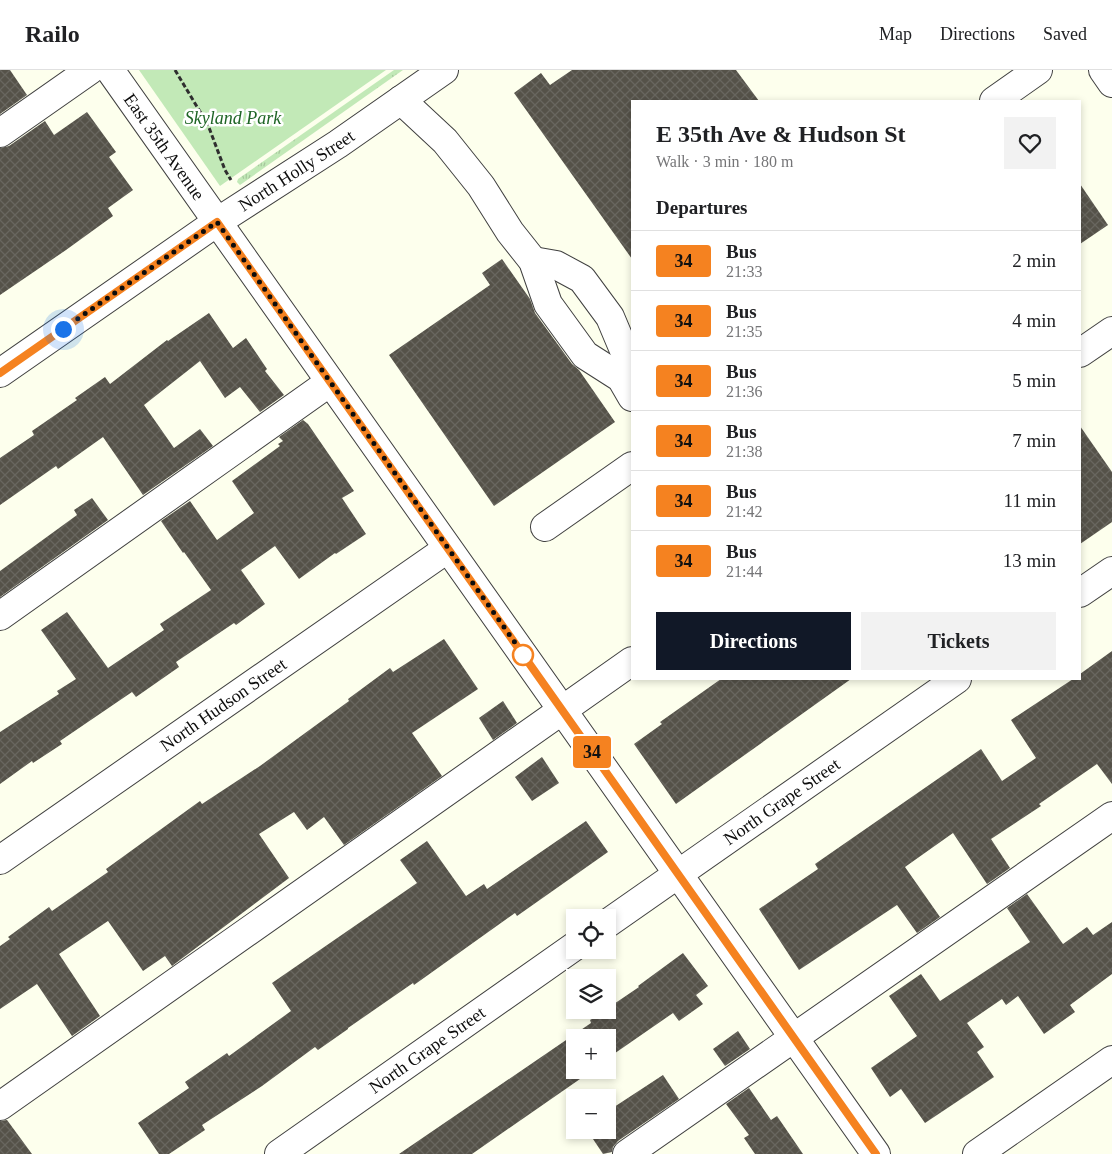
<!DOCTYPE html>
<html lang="en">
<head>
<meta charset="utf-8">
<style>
	body { margin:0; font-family:Georgia,serif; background:#f2f2f2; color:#202124; height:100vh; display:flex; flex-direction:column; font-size:19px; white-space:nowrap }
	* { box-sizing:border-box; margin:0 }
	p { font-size:16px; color:#757577 }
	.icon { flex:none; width:28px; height:28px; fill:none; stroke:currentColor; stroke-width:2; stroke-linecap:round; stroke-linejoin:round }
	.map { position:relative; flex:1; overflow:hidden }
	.panel { position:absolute; left:631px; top:30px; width:450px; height:580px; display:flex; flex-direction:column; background:#fff; border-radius:0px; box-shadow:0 2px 8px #0003 }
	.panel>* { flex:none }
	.badge { padding:0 10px; border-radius:4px; font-size:18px; line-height:32px }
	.controls { position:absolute; left:566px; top:839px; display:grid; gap:10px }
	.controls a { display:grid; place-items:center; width:50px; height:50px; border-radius:0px; background:#fff; box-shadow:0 2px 8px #0003; font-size:25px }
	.you { position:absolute; width:25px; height:25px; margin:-12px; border:4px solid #fff; border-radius:50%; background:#1a73e8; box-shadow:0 0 0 8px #1a73e833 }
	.map>.badge { position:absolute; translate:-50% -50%; box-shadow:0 0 0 2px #fff }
	h2 { padding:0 25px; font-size:19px; line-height:45px }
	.round { display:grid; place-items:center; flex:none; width:52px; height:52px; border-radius:0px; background:#f2f2f2 }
	.overview { display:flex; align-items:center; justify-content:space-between; height:85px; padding:0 25px }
	h1 { font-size:24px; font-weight:600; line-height:38px }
	.cta { display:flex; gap:10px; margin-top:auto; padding:10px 25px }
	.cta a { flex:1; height:58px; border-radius:0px; background:#111827; color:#fff; font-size:20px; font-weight:600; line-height:58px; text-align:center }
	.cta a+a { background:#f2f2f2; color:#202124 }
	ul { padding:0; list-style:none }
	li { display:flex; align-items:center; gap:15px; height:60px; padding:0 25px; border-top:1px solid #e0e0e0 }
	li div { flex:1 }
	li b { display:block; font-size:19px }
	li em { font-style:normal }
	li .badge { min-width:55px; font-weight:700; text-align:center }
	header { display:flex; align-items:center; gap:30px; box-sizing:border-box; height:70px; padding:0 25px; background:#fff; border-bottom:1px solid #e0e0e0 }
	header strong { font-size:24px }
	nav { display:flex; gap:28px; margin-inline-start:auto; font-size:18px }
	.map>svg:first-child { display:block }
</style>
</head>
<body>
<header>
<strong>Railo</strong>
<nav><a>Map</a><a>Directions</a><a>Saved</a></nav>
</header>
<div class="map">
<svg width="1112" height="1084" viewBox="0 0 1112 1084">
	<defs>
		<pattern id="grass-tufts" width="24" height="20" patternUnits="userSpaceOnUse" patternTransform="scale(1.25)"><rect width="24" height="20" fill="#c2e9b7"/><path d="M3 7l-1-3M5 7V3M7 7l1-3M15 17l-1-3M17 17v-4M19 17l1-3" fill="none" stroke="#a6c79c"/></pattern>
		<pattern id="building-cross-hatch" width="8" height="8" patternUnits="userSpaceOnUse" patternTransform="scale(1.25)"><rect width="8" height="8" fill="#555249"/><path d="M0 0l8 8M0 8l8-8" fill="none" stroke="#68665f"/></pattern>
	</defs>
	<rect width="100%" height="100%" fill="#fdffed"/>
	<path fill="url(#grass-tufts)" d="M394 0H403L240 115 237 112 238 109Z"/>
	<path fill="#c2e9b7" d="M139 0H386L220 116Z"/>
	<g fill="url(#building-cross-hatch)">
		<path d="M0 0H10L27 25 0 44Z"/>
		<path d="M572 0H736L759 31H632V189L514 23 541 3 550 15Z"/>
		<path d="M87 42 116 82 109 87 133 120 108 138 113 146 66 180 0 225V78L9 76 45 51 54 65Z"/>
		<path d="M1080 114 1108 155 1080 174Z"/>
		<path d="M502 189 530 229 535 243 572 294 579 300 615 352 494 436 389 285 490 215 482 203Z"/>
		<path d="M209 243 233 278 246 268 267 299 265 301 284 325 260 342 240 317 225 328 200 291 144 335 174 378 200 359 213 376 143 425 103 367 58 399 56 396 0 435V388L34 365 32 361 77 330 75 328 105 307 110 314 167 270 168 271Z"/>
		<path d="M303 350 308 354 354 421 342 428 366 464 336 484 335 483 299 509 275 476 241 500 265 534 236 555 234 553 176 592 179 597 136 627 132 622 60 671 62 674 33 693 32 691 0 714V662L59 624 57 621 76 609 41 560 67 542 108 598 164 560 160 554 211 520 184 482 183 483 161 451 190 431 217 470 254 443 232 411 280 376 278 374 283 371 279 367Z"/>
		<path d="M1080 356 1112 402V452L1080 474Z"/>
		<path d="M92 428 108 450 0 527V501L77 445 74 440Z"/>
		<path d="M444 569 478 619 412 663 442 706 344 775 324 747 307 760 294 742 259 764 289 808 172 896 165 886 143 901 108 851 59 884 100 946 72 966 37 914 0 939V876L10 869 8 867 49 837 52 841 108 802 106 799 200 731 202 734 260 696 349 631 348 629 390 598 393 602Z"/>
		<path d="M1112 581V714L1097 694 1039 734 1041 736 991 769 1010 798 987 814 953 763 905 797 940 847 917 863 897 835 799 900 759 839 818 799 815 794 981 679 1002 711 1036 688 1011 650 1073 609H1080V604Z"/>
		<path d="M721 609H851L676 734 634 674 662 654 660 652Z"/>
		<path d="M503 631 517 653 493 670 479 648Z"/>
		<path d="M542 687 559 713 532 731 515 707Z"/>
		<path d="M586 751 608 782 517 846 515 843 414 915 413 913 348 958V959L318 980 315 977 262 1016 202 1055 205 1060 169 1084H159L138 1053 189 1018 185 1012 227 983 229 986 291 941 272 913 417 813 400 790 427 771 466 826 484 814 487 819Z"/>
		<path d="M1027 824 1063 874 1087 857 1093 865 1112 852V904L1070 935 1075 942 1044 964 1018 926 1006 935 1002 929 967 953 984 977 977 982 994 1007 925 1053 901 1019 890 1027 871 998 917 966 889 926 921 904 940 931 1030 872 1007 838Z"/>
		<path d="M683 883 708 916 696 925 703 934 679 951 673 943 608 988V968H575V1000H593L472 1084H399L591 953 590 950 608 940V938L639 917 638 916Z"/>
		<path d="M738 961 750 979 725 996 713 979Z"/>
		<path d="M663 1005 679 1029 618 1071 613 1077 612 1082 603 1084 587 1060H608V1041Z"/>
		<path d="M749 1018 771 1050 777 1046 803 1084H755L744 1068 749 1065 726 1034Z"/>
		<path d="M7 1050 32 1084H0V1051Z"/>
	</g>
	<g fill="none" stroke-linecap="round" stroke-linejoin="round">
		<defs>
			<g id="minor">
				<path id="s1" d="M110 0 876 1084"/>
				<path d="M1103 0 1112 13"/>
				<path d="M401 30 445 71 481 116 510 162 533 191 548 234 585 285 621 308 632 327"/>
				<path d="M994 31 1038 0"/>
				<path d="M0 63 90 0"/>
				<path d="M533 191 556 195 582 209 610 247 626 285 621 308"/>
				<path d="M1080 283 1112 261"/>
				<path id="s2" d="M0 303 217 152 338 74 444 0"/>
				<path d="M545 457 632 396"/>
				<path d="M1080 523 1112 501"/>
				<path d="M0 546 330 312"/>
				<path id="s3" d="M0 790 447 479"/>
				<path id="s4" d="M608 853 957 609"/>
				<path d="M0 1036 632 591"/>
				<path id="s5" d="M279 1084 575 876"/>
				<path d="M627 1084 1112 746"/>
				<path d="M977 1084 1112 990"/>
			</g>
		</defs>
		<use href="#minor" stroke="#404040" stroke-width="30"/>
		<path stroke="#2f2f2f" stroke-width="3" stroke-dasharray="5 2.5" stroke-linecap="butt" d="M175 0 208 55 225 100 231 110"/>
		<use href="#minor" stroke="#fff" stroke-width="28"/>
	</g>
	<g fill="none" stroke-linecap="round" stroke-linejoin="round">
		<defs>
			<path id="line" d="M0 303 217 152 876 1084"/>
		</defs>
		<use href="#line" stroke="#fff" stroke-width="11"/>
		<use href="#line" stroke="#f58220" stroke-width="8"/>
		<path stroke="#0d0d0d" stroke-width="5" stroke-dasharray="0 9" d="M63 259 217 152 528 591 523 585"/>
	</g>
	<circle fill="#fff" stroke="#f58220" stroke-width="2.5" cx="523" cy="585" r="10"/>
	<g text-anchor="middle" stroke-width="5" stroke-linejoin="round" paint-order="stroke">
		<g font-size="18" font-style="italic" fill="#1e6425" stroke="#fff">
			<text x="233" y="54">Skyland Park</text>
		</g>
		<g font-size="18" fill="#0d0d0d" stroke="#fff">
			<text dy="6" stroke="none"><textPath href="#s1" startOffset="94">East 35th Avenue</textPath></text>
			<text dy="6" stroke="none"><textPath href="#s2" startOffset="359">North Holly Street</textPath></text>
			<text dy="6" stroke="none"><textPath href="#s3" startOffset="272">North Hudson Street</textPath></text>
			<text dy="6" stroke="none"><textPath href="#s4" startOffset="212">North Grape Street</textPath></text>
			<text dy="6" stroke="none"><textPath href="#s5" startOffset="181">North Grape Street</textPath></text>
		</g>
	</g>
</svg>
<div class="controls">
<a><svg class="icon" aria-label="locate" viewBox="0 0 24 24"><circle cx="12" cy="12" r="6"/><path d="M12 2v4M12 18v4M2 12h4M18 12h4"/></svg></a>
<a><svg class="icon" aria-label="layers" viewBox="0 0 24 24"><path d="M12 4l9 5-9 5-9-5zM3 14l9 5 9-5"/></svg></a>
<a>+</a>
<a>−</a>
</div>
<div class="you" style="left:63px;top:259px"></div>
<b class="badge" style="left:592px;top:682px;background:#f58220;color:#111">34</b>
<section class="panel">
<div class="overview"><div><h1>E 35th Ave &amp; Hudson St</h1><p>Walk · 3 min · 180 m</p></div><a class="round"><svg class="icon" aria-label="heart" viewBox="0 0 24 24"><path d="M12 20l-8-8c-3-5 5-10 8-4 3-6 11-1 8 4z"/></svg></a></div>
<h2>Departures</h2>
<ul>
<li><span class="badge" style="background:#f58220;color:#111">34</span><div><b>Bus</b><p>21:33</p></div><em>2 min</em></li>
<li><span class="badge" style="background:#f58220;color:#111">34</span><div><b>Bus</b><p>21:35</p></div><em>4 min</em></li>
<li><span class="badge" style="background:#f58220;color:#111">34</span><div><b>Bus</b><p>21:36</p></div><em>5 min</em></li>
<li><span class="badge" style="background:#f58220;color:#111">34</span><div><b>Bus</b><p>21:38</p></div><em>7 min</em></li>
<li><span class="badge" style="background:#f58220;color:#111">34</span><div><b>Bus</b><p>21:42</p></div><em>11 min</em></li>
<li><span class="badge" style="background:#f58220;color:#111">34</span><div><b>Bus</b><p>21:44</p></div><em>13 min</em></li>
</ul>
<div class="cta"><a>Directions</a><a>Tickets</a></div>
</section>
</div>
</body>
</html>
